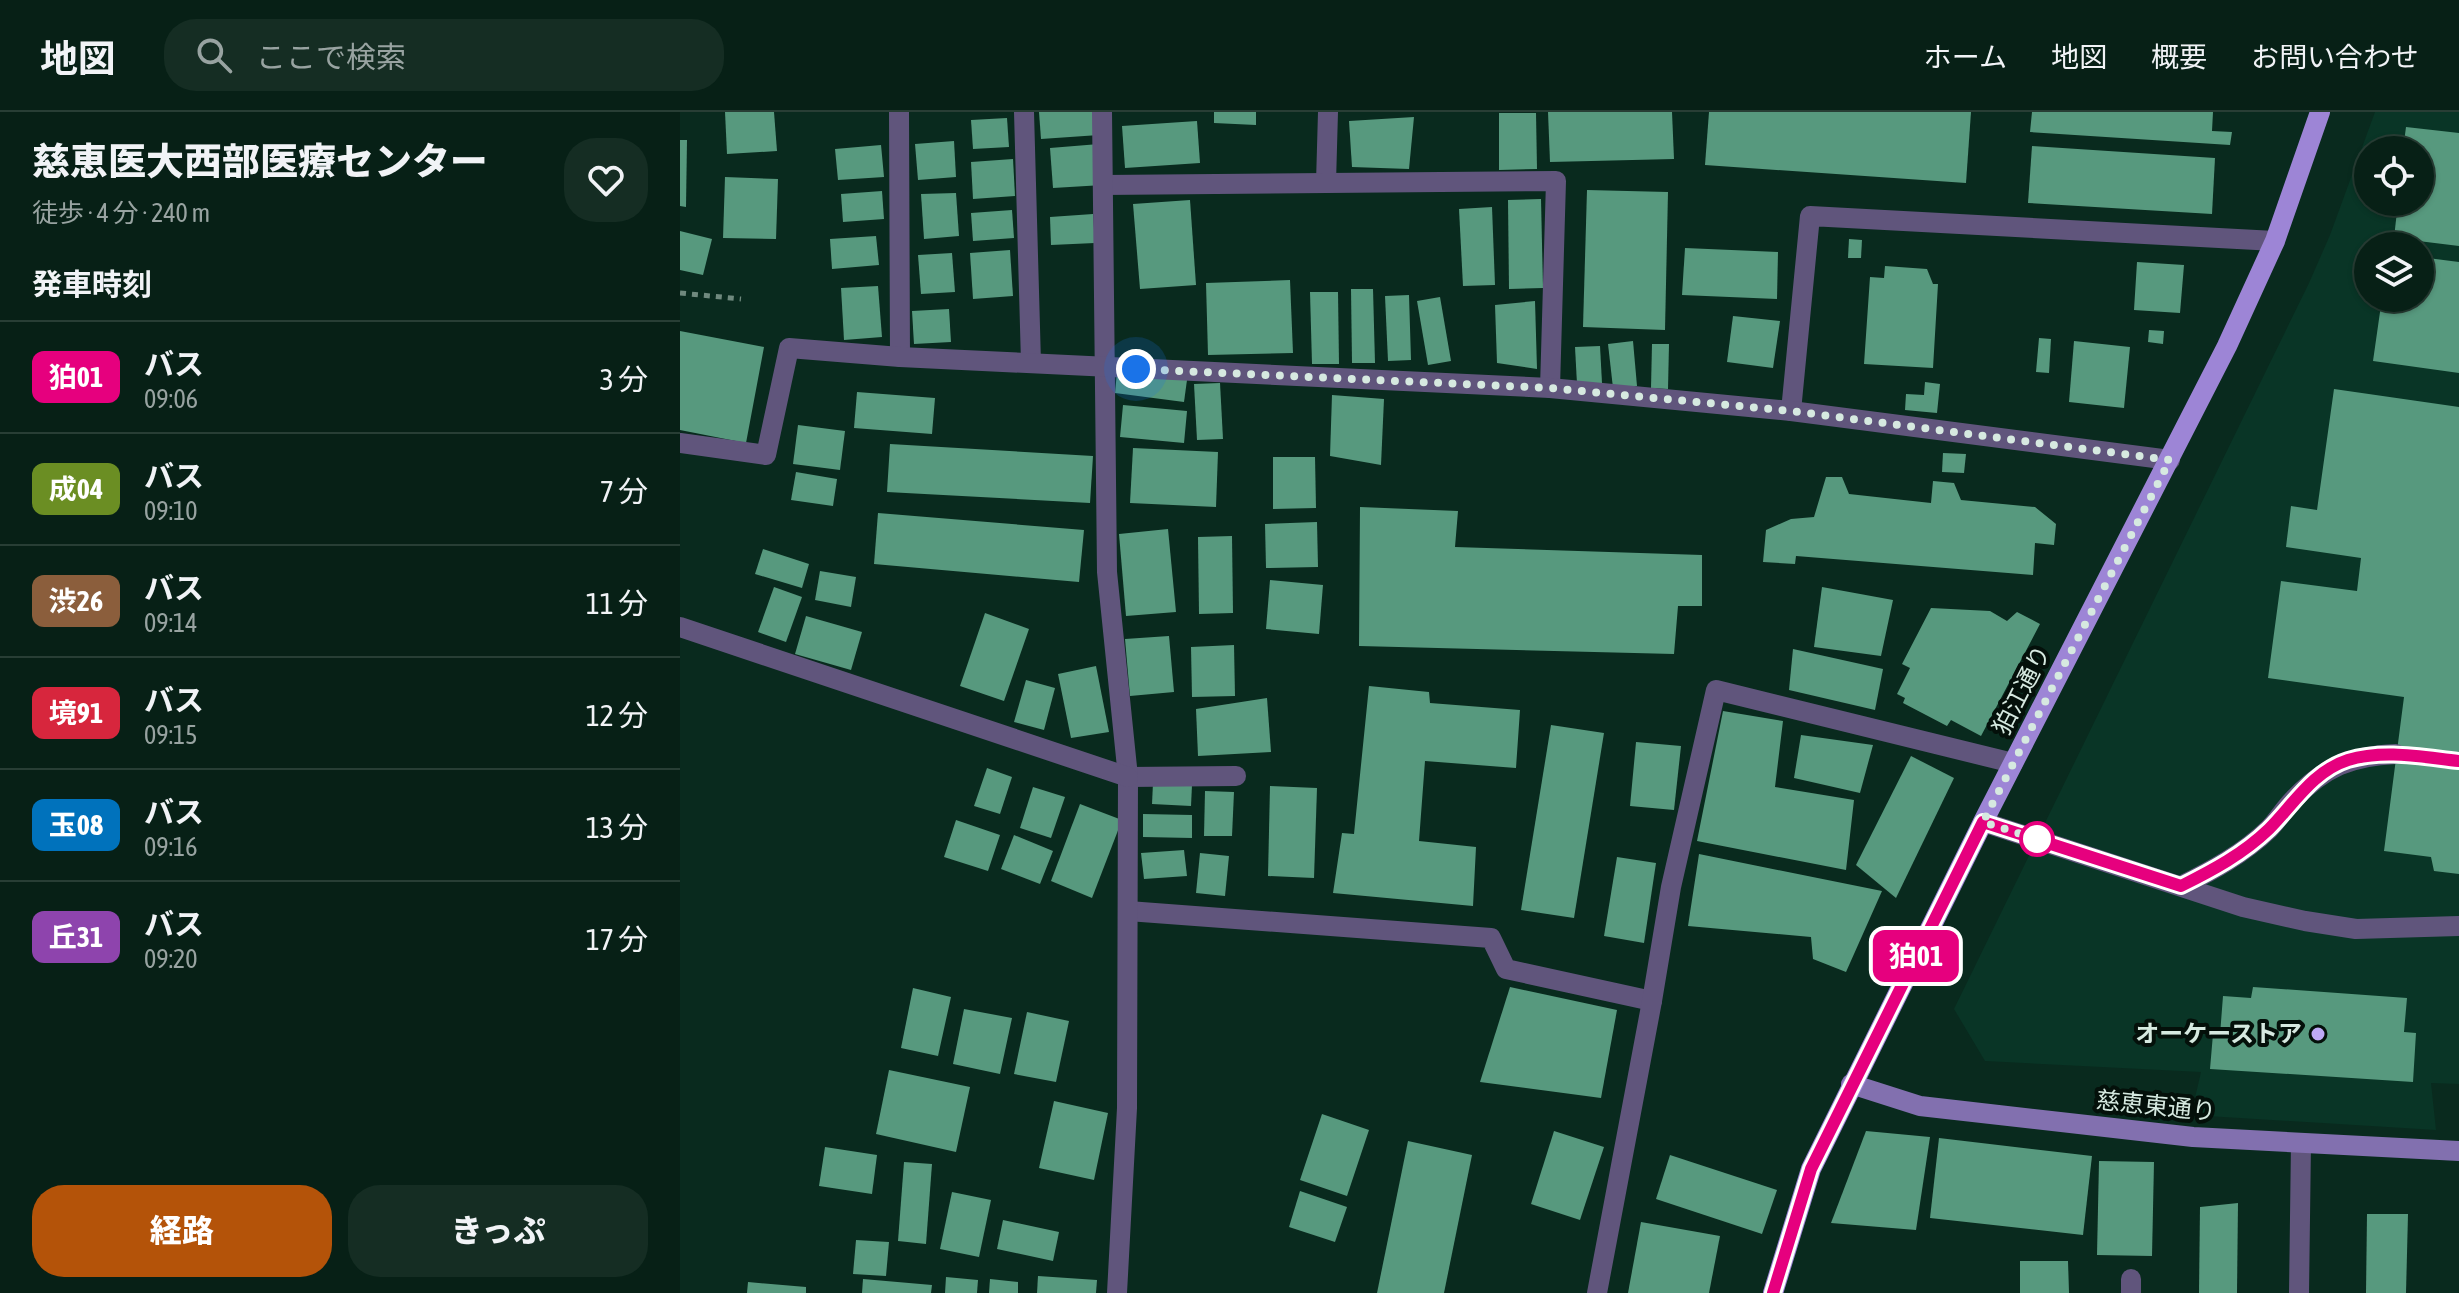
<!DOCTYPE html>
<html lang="ja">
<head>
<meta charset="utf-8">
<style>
	body { margin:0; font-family:"Asap Condensed","Noto Sans JP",sans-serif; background:#152d23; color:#f1f3f6; height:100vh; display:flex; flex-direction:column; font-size:30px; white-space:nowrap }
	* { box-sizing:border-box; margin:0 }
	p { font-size:26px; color:#98a3a1 }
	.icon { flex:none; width:44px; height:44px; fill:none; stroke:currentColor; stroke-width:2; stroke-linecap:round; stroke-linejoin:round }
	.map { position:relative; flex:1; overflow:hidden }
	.details { display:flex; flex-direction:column; background:#072016; width:680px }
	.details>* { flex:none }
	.badge { padding:0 16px; border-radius:12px; font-size:28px; line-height:52px }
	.buttons { position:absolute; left:1674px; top:24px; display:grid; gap:16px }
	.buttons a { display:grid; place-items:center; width:80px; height:80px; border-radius:50%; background:#072016; box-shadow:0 2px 6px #0004,0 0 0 2px #283e35; font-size:40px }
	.you { position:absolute; width:40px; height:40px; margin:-20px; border:6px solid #fff; border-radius:50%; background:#1a73e8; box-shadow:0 0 0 12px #1a73e833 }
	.map>.badge { position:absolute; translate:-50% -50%; box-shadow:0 0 0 4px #fff }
	h2 { padding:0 32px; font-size:30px; line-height:72px }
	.round { display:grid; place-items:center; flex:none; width:84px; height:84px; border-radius:32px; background:#152d23 }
	.overview { display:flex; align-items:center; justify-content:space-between; height:136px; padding:0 32px }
	h1 { font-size:38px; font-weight:800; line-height:60px }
	.cta { display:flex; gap:16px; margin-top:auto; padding:16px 32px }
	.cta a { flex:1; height:92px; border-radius:32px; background:#b45309; color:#fff; font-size:32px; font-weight:800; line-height:92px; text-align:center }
	.cta a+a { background:#152d23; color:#f1f3f6 }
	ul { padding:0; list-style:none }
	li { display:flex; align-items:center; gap:24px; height:112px; padding:0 32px; border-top:2px solid #283e35 }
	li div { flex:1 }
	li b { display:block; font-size:30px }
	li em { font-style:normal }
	li .badge { min-width:88px; font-weight:700; text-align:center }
	header { display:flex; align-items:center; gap:48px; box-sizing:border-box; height:112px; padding:0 40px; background:#072016; border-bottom:2px solid #283e35 }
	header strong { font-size:38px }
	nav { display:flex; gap:44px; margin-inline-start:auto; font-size:28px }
	.search { width:560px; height:72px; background:#152d23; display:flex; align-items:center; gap:20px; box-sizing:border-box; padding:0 28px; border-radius:32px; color:#98a3a1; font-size:30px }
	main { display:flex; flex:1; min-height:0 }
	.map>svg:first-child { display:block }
</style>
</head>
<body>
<header>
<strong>地図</strong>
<div class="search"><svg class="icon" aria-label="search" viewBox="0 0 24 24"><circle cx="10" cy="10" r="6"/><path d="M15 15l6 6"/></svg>ここで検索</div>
<nav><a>ホーム</a><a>地図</a><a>概要</a><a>お問い合わせ</a></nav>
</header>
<main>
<section class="details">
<div class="overview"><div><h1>慈恵医大西部医療センター</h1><p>徒歩 · 4 分 · 240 m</p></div><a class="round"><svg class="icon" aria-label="heart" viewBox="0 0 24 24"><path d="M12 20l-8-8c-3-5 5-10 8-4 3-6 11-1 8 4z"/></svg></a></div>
<h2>発車時刻</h2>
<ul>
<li><span class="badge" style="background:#e6007e;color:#fff">狛01</span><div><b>バス</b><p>09:06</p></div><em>3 分</em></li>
<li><span class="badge" style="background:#6b8e23;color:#fff">成04</span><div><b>バス</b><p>09:10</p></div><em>7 分</em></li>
<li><span class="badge" style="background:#8b5e3c;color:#fff">渋26</span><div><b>バス</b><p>09:14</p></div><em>11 分</em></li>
<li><span class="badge" style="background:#d7263d;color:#fff">境91</span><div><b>バス</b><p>09:15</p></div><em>12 分</em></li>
<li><span class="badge" style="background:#0072bc;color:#fff">玉08</span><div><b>バス</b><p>09:16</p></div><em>13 分</em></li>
<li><span class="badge" style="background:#8e44ad;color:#fff">丘31</span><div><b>バス</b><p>09:20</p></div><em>17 分</em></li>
</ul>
<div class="cta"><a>経路</a><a>きっぷ</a></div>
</section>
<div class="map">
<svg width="1779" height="1181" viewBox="0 0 1779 1181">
	<rect width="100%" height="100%" fill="#092a1e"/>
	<path fill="#093526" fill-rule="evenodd" d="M1695 0H1779V972L1751 971 1756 1018 1511 1003 1521 960 1305 949 1274 897 1629 171 1650 123ZM1688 38H1740V90H1688ZM1688 134H1740V186H1688Z"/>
	<g fill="#57997e">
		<path d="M45 0H94L97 39 47 42Z"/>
		<path d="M359 0H418L419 23 361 27Z"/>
		<path d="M534 0H576V13L534 11Z"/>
		<path d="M868 0H992L994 47 870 50Z"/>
		<path d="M1029 0H1291L1286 71 1025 53Z"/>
		<path d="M1352 0H1533L1532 19 1552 20 1550 33 1350 20Z"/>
		<path d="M819 1H856L857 57 819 58Z"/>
		<path d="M734 5 729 57 672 55 669 9Z"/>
		<path d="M327 6 329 35 293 37 291 8Z"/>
		<path d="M517 9 520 51 445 56 442 14Z"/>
		<path d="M1726 15 1779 21V134L1714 126 1718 90H1740V38H1723Z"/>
		<path d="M0 28H7L6 95 0 94Z"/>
		<path d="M274 29 276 65 238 68 235 32Z"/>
		<path d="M419 32 423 73 373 76 370 36Z"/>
		<path d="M201 33 204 65 158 68 155 37Z"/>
		<path d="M1352 34 1535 46 1532 102 1348 91Z"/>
		<path d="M333 47 335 84 293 87 291 50Z"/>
		<path d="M45 65 98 67 96 127 43 126Z"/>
		<path d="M907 78 988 80 985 218 903 215Z"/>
		<path d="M202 79 204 107 163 110 161 82Z"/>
		<path d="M276 81 279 124 244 127 241 82Z"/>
		<path d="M861 87 863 176 829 177 828 88Z"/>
		<path d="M510 88 516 173 460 177 453 92Z"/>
		<path d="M812 95 815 173 783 174 779 97Z"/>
		<path d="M332 98 334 126 293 129 291 101Z"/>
		<path d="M413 102 415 131 371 133 370 105Z"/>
		<path d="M0 119 32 127 23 163 0 158Z"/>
		<path d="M196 124 199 153 152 157 150 127Z"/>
		<path d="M1169 127 1182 128 1181 146H1168Z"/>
		<path d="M1005 136 1098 140 1097 187 1002 183Z"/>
		<path d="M330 138 333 184 293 187 290 141Z"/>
		<path d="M272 141 275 180 241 182 238 143Z"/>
		<path d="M1740 145 1779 150V261L1693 249 1702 186H1740Z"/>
		<path d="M1457 150 1504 153 1500 201 1454 198Z"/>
		<path d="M1205 154 1247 157 1253 172H1258L1253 256 1184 252 1190 165 1204 166Z"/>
		<path d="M610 168 613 241 528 243 526 171Z"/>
		<path d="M198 174 202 225 164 228 161 176Z"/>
		<path d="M671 177H693L695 251H672Z"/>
		<path d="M630 180H658L659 252H632Z"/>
		<path d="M729 183 731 248 708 249 705 184Z"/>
		<path d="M760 185 771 249 748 253 737 189Z"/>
		<path d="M855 189 857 257 817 251 815 193Z"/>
		<path d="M269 197 271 230 234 232 232 199Z"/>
		<path d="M1053 204 1100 209 1093 256 1047 250Z"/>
		<path d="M1469 218 1484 219 1483 232 1468 230Z"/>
		<path d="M0 219 84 235 66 331 0 318Z"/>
		<path d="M1359 226 1371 227 1369 261 1356 260Z"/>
		<path d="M953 229 957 274 933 276 928 232Z"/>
		<path d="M1394 229 1450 235 1444 296 1389 290Z"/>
		<path d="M972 232H989L988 277 971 276Z"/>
		<path d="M920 234 922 271 897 272 895 235Z"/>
		<path d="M437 260 507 268 504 290 435 281Z"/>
		<path d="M1245 270 1260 272 1257 301 1225 298 1226 282 1244 283Z"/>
		<path d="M540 271 543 327 517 328 514 272Z"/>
		<path d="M1654 277 1779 295V762L1754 759 1751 745 1704 739 1724 585 1588 566 1601 469 1677 479 1681 446 1606 435 1611 394 1637 398Z"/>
		<path d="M177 280 255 286 252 322 174 316Z"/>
		<path d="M652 283 704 287 701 353 650 344Z"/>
		<path d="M443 293 507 299 504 331 440 325Z"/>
		<path d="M118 313 165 319 160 358 113 352Z"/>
		<path d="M210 332 413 344 410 391 207 380Z"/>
		<path d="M453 336 538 340 536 395 450 391Z"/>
		<path d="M1263 341 1286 342 1284 361 1262 360Z"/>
		<path d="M593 345H635L636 396 593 397Z"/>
		<path d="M116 360 157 367 153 394 111 388Z"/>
		<path d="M1146 365H1162L1169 382 1251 391 1253 369 1274 371 1281 388 1355 395 1376 412 1374 433 1355 431 1353 463 1116 444 1115 452 1083 450 1086 418 1111 407 1134 405Z"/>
		<path d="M680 395 778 399 775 435 1022 443V494H998L994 542 679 534Z"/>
		<path d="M198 401 404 418 399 470 194 452Z"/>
		<path d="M637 410 638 455 586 456 585 412Z"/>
		<path d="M488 417 496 500 446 504 439 422Z"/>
		<path d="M552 424 553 501 519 502 518 425Z"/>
		<path d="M83 437 129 452 122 476 75 462Z"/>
		<path d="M140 459 176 465 171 495 135 488Z"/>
		<path d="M590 468 643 473 639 522 586 517Z"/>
		<path d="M94 475 122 485 106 530 78 520Z"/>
		<path d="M1142 475 1213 488 1201 544 1134 535Z"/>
		<path d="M1251 496 1310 499 1327 509 1337 500 1360 512 1301 624 1271 608 1267 614 1223 591 1225 586 1217 582 1230 556 1222 552Z"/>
		<path d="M305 501 349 517 324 589 280 574Z"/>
		<path d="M126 504 182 520 171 558 115 542Z"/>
		<path d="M489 524 494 580 450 584 445 527Z"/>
		<path d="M554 533 555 584 512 585 511 535Z"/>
		<path d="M1113 537 1203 557 1195 598 1109 578Z"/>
		<path d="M416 554 429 620 391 626 378 562Z"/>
		<path d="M346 568 375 576 364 618 334 610Z"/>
		<path d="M689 574 749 580 750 591 840 598 836 656 745 649 739 729 796 735 793 794 653 781 662 721 674 722Z"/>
		<path d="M587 586 591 640 518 644 516 597Z"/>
		<path d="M1043 599 1103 609 1095 675 1174 688 1166 758 1017 729Z"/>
		<path d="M871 613 924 621 894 806 841 798Z"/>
		<path d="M1121 623 1193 633 1180 681 1114 666Z"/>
		<path d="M956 630 1001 634 994 698 950 694Z"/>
		<path d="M1231 644 1274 666 1216 786 1176 753Z"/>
		<path d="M307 656 332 665 320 702 294 694Z"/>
		<path d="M473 671 512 673 511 694 472 692Z"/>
		<path d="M590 674 637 676 634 766 588 764Z"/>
		<path d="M353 675 385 685 371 726 340 716Z"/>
		<path d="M525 679 554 680 552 724H524Z"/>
		<path d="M400 692 442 708 412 786 371 769Z"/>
		<path d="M463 702 512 703V726L463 725Z"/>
		<path d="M276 708 320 723 308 759 264 745Z"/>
		<path d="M334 723 373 739 360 772 321 757Z"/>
		<path d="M504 738 507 764 464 767 461 741Z"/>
		<path d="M520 741 549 744 545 784 516 781Z"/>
		<path d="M1019 742 1202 779 1166 860 1133 847 1131 825 1008 814Z"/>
		<path d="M937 745 976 751 964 831 924 824Z"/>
		<path d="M830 875 937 898 921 986 800 970Z"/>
		<path d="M1573 875 1727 886 1724 920 1736 921 1733 970 1530 957 1533 922 1540 923 1543 884 1571 886Z"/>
		<path d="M233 876 271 885 258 944 221 936Z"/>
		<path d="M284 897 332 906 320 962 273 952Z"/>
		<path d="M347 900 389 909 376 970 334 962Z"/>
		<path d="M209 958 290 975 276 1040 196 1022Z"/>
		<path d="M374 989 428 1001 414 1068 359 1056Z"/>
		<path d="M642 1002 689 1018 667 1084 620 1068Z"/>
		<path d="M874 1019 924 1035 900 1108 851 1092Z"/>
		<path d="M1186 1019 1250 1025 1236 1118 1151 1111Z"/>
		<path d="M1259 1026 1412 1044 1403 1123 1250 1106Z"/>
		<path d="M728 1029 792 1043 764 1181H697Z"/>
		<path d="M145 1035 197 1043 192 1082 139 1074Z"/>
		<path d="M990 1043 1097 1078 1082 1122 976 1087Z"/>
		<path d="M1419 1049 1474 1050 1472 1144 1417 1143Z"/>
		<path d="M224 1050 252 1052 246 1132 218 1129Z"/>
		<path d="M620 1079 667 1095 655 1130 609 1115Z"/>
		<path d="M272 1080 311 1088 299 1145 260 1137Z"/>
		<path d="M1558 1091 1557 1181H1519L1520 1095Z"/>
		<path d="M1687 1102H1728L1726 1181H1686Z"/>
		<path d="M323 1108 379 1120 373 1149 317 1137Z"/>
		<path d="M961 1110 1040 1124 1029 1181H948Z"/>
		<path d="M176 1128 209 1130 206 1164 173 1162Z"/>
		<path d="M1340 1149H1388L1389 1181H1340Z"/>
		<path d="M358 1164 417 1168 416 1181H357Z"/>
		<path d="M266 1165 298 1168 297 1181H265Z"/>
		<path d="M183 1167 252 1173 251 1181H182Z"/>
		<path d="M310 1167 338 1170V1181H309Z"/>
		<path d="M68 1170 126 1175V1181H67Z"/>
	</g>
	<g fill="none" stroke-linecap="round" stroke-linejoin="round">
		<path stroke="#6f897e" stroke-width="5" stroke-dasharray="6 6" stroke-linecap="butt" d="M0 181 61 187"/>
		<g stroke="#60557c" stroke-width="20">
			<path d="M344 0 351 251"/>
			<path d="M646 71 648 0"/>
			<path d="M423 73 876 69 870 276"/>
			<path d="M1111 299 1130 104 1595 129"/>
			<path d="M448 665 556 664"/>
			<path d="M1303 710 1563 795 1625 809 1676 817 1779 814"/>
			<path d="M1501 774C1533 758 1563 742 1589 717 1598 708 1604 697 1613 688 1644 655 1671 644 1716 642"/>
			<path d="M448 799 811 826 826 857 972 889"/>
			<path d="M917 1181 972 889 991 775 1036 578 1333 651"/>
			<path d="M1451 1181V1167"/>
			<path d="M1619 1181 1621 1031"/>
		</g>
		<g stroke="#60557c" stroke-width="20">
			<path d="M219 0 220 245"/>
			<path d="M422 0 427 460 448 665 447 996 437 1181"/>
			<path d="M0 331 86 343 109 236 220 245 870 276 1111 299 1490 348"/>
			<path d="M0 515 448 665"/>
		</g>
		<path stroke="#8270af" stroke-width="20" d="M1171 972 1240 994 1513 1025 1779 1039"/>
		<path stroke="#9d85d6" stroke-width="20" d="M1093 1181 1131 1057 1303 710 1547 234 1595 129 1640 0"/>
	</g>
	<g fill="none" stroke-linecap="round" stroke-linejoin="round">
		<defs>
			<path id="line" d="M1093 1181 1131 1057 1303 710 1501 774C1533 758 1563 742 1589 717 1613 693 1633 659 1668 648 1704 637 1742 645 1779 649"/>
		</defs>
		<use href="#line" stroke="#fff" stroke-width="18"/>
		<use href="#line" stroke="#e6007e" stroke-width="12"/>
		<path stroke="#d6e9e0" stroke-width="8" stroke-dasharray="0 14.4" d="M456 257 870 276 1111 299 1490 348 1303 710 1360 728 1357 727"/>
	</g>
	<circle fill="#fff" stroke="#e6007e" stroke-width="4" cx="1357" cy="727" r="16"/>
	<circle fill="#bea9f5" stroke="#04100a" stroke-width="3" cx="1638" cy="922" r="8"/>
	<g text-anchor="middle" stroke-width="8" stroke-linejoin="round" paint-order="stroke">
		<g font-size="24" fill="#d6e9e0" stroke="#04100a">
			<text transform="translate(1342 578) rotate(-63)" y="8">狛江通り</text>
			<text transform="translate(1476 994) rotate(6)" y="8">慈恵東通り</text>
		</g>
		<g font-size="24" font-weight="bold" fill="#d6e9e0" stroke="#04100a" text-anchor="end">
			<text x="1622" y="930">オーケーストア</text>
		</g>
	</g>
</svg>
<div class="buttons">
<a><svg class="icon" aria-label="locate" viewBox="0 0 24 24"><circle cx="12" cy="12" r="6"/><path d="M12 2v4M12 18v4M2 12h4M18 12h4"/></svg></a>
<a><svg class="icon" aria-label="layers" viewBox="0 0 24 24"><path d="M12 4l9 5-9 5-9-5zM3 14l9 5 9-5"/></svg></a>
</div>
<div class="you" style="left:456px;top:257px"></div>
<b class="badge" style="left:1236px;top:844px;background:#e6007e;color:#fff">狛01</b>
</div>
</main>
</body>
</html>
